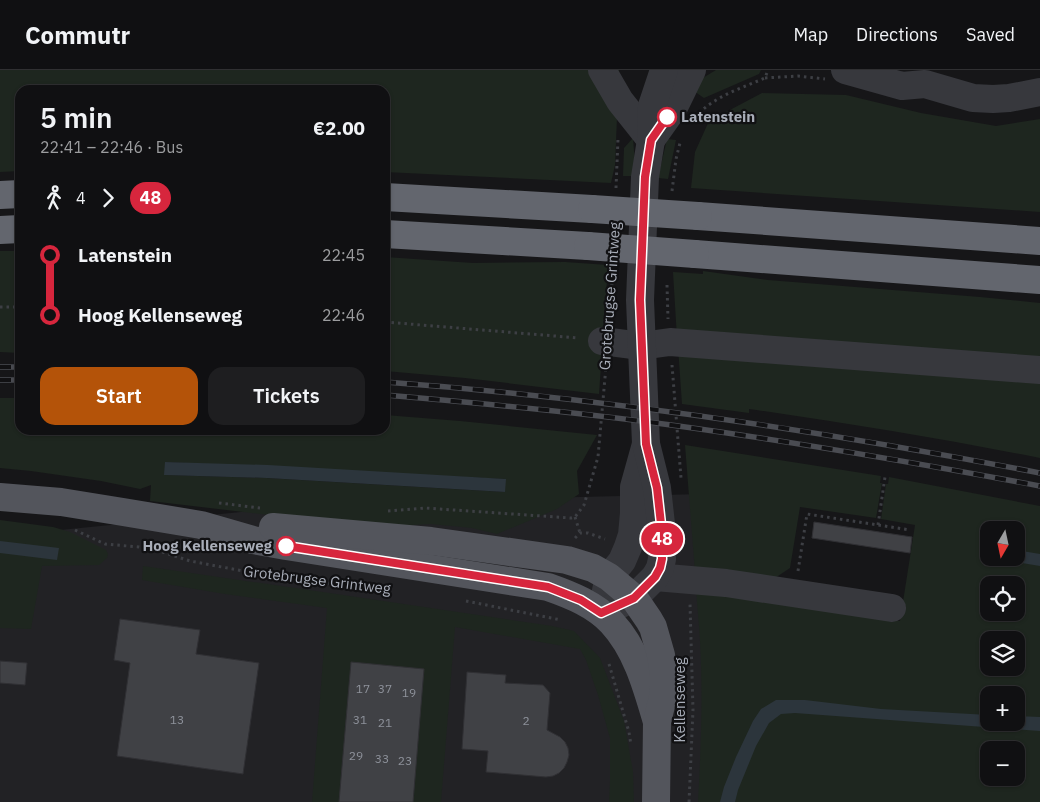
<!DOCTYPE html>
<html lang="en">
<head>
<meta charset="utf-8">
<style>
	body { margin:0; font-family:"IBM Plex Sans",sans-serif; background:#1e1e20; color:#f1f3f6; height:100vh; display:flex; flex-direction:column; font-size:19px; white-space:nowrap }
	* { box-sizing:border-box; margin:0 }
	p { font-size:16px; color:#9c9d9f }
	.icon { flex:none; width:28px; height:28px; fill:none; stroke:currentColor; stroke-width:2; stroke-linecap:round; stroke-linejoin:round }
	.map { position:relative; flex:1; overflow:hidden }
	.details { position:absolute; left:15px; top:15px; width:375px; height:350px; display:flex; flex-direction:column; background:#101012; border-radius:15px; box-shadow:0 1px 4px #0004,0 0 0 1px #303032 }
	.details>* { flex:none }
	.badge { padding:0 10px; border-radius:16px; font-size:18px; line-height:32px }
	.needle { width:32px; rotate:189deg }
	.fabs { position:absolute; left:980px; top:451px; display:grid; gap:10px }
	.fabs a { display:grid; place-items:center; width:45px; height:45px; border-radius:10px; background:#101012; box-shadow:0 1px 4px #0004,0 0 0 1px #303032; font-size:25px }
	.map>.badge { position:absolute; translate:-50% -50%; box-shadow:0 0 0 2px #fff }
	.legs { display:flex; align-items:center; gap:8px; height:55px; padding:0 25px; font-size:16px }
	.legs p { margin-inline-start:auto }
	.overview { display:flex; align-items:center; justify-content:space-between; height:85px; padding:0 25px }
	h1 { font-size:28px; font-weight:600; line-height:38px }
	.cta { display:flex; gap:10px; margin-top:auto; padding:10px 25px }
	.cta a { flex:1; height:58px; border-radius:15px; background:#b45309; color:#fff; font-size:20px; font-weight:600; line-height:58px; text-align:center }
	.cta a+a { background:#1e1e20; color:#f1f3f6 }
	ul { padding:0 25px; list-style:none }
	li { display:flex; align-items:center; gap:18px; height:60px; font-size:19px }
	li i { display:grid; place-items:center; width:8px; height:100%; margin:0 6px; background:currentColor }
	li i::after { content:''; width:12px; height:12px; margin:-6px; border:4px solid; border-radius:50%; background:#101012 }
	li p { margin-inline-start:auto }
	li:first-child i { background:linear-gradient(#0000 50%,currentColor 0) }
	li:last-child i { background:linear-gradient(currentColor 50%,#0000 0) }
	header { display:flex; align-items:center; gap:30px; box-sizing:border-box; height:70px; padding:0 25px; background:#101012; border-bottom:1px solid #303032 }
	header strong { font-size:24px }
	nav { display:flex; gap:28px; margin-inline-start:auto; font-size:18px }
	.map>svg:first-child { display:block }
</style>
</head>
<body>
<header>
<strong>Commutr</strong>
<nav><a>Map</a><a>Directions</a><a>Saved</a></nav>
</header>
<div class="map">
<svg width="1040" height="732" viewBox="0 0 1040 732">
	<rect width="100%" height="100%" fill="#161618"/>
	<path fill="#222225" d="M703 424 704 732H0V466L331 433Z"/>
	<g fill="#1e261f" fill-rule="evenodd">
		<path d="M0 0H619L615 95 611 113 385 102V20H20V101L0 102Z"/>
		<path d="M716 0H761L759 4 704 28 688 17Z"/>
		<path d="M762 23 846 25 921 43 996 56 1040 49V142L691 118 695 82 709 51Z"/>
		<path d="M633 68 636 106H623L624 78Z"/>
		<path d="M667 69 676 70 668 109 658 108Z"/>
		<path d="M0 181H20V283L0 282Z"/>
		<path d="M385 187 473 193 565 192 608 195 599 324 465 308 385 301Z"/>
		<path d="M703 201 768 210 980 227 1040 233V296L677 268 673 202 703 204Z"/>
		<path d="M678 277 1040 304V388C944 369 847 353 749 339V343L682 334Z"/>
		<path d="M0 328H20V360H385V345L460 351 597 365 577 401 579 424 557 439 497 464 472 458 431 454 371 457 150 431 151 415 140 419 101 411 31 401 0 398ZM165 392 505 409V422L267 408 165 405Z"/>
		<path d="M685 375 881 406 880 413H882L876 448 800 437 790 498 775 508 695 502Z"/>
		<path d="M889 407 1040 436V732H698C701 678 703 624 700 571 699 553 697 535 696 517L772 531 900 551 915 455 881 449 886 414H888ZM989 460H1016V488H989ZM989 515H1016V542H989ZM989 570H1016V598H989ZM989 625H1016V652H989ZM989 680H1016V708H989Z"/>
		<path d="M0 450 53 457 70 462 106 480 108 484 107 488 99 495 42 496 31 559 0 558Z"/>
		<path d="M143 496 343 525 552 556 574 561 600 588 624 651 633 702 634 732H609L610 711V668L598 625 586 590 580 579 455 557 441 732H312L327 538 225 524 142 510Z"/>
	</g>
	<g fill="#2c353c">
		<path d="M165 392 268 395 506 409 505 422 267 408 164 405Z"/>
		<path d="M0 471 59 478 57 490 0 483Z"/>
		<path d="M1016 480 1040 484V496L991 488H1016Z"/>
		<path d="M776 630H805L881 639 989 645V652H1016V646L1040 647V661L795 643 781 644 769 653 756 676 738 720 735 732H720L724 717 736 687 753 651 761 639Z"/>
	</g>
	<g fill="#404145" stroke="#303034">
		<path d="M814 452 912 467 910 483 812 468Z"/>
		<path d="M120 549 200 560 196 584 259 593 243 704 117 686 130 593 114 590Z"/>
		<path d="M0 591 27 593 25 615 0 613Z"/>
		<path d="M351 592 424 599 413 732H339Z"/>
		<path d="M467 602 506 605 505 613 543 615 550 623 547 660 560 667 565 672 568 678 569 685 567 692 564 698 559 703 553 706 546 707 486 702 488 681 462 679Z"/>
	</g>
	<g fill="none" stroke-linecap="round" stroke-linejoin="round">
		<g stroke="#3d3f44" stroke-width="3" stroke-dasharray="2.5 4" stroke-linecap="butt">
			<path d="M765 8 798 6 825 9"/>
			<path d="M699 43C718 25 742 18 765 8L768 0"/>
			<path d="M616 118 618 69"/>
			<path d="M672 121 676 89 680 73"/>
			<path d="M667 215 668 249"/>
			<path d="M0 237H20"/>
			<path d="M609 248 613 201"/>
			<path d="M385 252 579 268"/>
			<path d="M672 295 681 408"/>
			<path d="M219 433 260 438"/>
			<path d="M388 441 425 438 571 448 575 447 584 435 598 387 606 296"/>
			<path d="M575 447 580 463"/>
			<path d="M878 455 885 407"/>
			<path d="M75 460 105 474 139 477 162 482 190 491 270 506 320 513 362 514"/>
			<path d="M575 468 580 463H588L605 469"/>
			<path d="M798 501 807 444 910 460"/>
			<path d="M466 531 561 550"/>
			<path d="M609 594 629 662 631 675"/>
			<path d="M689 732 693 640 690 534"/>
		</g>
		<g stroke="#37383d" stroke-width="28">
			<path d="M602 0 620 31 651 70"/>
			<path d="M845 0 902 16 925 14 973 28 993 29 1009 28 1040 22"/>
			<path d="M651 70 673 39 692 0"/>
			<path d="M602 271 641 276 670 272 1040 300"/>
			<path d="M655 507 726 513 892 538"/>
			<path d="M604 530 609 507 622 491 628 477 632 465 634 443V417L646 374"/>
			<path d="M601 543 634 528 655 507 660 498 662 489 661 454 657 418 646 374 640 230 645 107 651 70 652 36 664 0"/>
		</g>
		<g stroke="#53555c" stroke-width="28">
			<path d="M0 427 61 432 123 442 201 455 253 470 286 476 548 517C571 525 596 535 612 553 637 580 647 618 657 652"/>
			<path d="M273 457 431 471 567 490 593 498 609 507 634 528 649 550 653 557 661 585 664 606V617L663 627 657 652 656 732"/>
		</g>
		<g stroke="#63666e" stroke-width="28">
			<path d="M0 125 20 124"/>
			<path d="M385 127 592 139"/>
			<path d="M698 146 1040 171"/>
			<path d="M0 160 20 159"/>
			<path d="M385 164 588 176"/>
			<path d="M695 184 1040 210"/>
		</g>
		<defs>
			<g id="rail">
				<path d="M0 297H20"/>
				<path d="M0 310H20"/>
				<path d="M385 312C605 328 823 361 1040 403"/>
				<path d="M385 325C480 333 576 342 671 355 795 372 917 393 1040 416"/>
			</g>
		</defs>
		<use href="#rail" stroke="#4a4c52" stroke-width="5.5"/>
		<use href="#rail" stroke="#111113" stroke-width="4" stroke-dasharray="11" stroke-linecap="butt"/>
		<g stroke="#63666e" stroke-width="28">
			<path d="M592 139 698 146"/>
			<path d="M588 176 695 184"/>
		</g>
	</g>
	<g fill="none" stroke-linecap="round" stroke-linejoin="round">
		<defs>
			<path id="line-1" d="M286 476 548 517 581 530 601 543 634 528 655 507 660 498 662 489 661 454 657 418 646 374 640 230 645 107 651 70 667 47"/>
		</defs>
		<use href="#line-1" stroke="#fff" stroke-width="11"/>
		<use href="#line-1" stroke="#d7263d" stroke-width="8"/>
	</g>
	<g fill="#fff" stroke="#d7263d" stroke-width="2.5">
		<circle cx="667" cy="47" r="9"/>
		<circle cx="286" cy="476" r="9"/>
	</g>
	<g text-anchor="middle" stroke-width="4.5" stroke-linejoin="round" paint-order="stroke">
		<g font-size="12" fill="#8e929b">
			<text x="363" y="623">17</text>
			<text x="385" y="623">37</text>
			<text x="409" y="627">19</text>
			<text x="177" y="654">13</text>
			<text x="360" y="654">31</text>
			<text x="526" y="655">2</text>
			<text x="385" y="657">21</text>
			<text x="356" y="690">29</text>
			<text x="382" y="693">33</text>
			<text x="405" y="695">23</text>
		</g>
		<g font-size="15" font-weight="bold" fill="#a8adb8" stroke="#111113" text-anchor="start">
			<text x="681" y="52">Latenstein</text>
			<text x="272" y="481" text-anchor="end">Hoog Kellenseweg</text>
		</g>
		<g font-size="15" fill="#a8adb8" stroke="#111113">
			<text transform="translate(610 226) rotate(-86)" y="5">Grotebrugse Grintweg</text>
			<text transform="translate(317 510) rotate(7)" y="5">Grotebrugse Grintweg</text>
			<text transform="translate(680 630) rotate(-90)" y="5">Kellenseweg</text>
		</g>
	</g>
</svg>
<div class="fabs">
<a><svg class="needle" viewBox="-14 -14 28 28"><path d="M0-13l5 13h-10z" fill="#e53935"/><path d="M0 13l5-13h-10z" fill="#9c9d9f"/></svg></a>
<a><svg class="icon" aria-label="locate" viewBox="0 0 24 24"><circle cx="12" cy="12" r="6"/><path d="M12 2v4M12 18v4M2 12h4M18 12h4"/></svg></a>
<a><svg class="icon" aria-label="layers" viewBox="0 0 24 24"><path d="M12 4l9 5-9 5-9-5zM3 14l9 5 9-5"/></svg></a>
<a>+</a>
<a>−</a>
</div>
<b class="badge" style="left:662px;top:469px;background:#d7263d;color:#fff">48</b>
<section class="details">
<div class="overview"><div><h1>5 min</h1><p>22:41 – 22:46 · Bus</p></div><b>€2.00</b></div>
<div class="legs"><svg class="icon" aria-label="walk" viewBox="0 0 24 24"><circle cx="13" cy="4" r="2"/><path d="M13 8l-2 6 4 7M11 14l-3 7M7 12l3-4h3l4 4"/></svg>4<svg class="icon" aria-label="forward" viewBox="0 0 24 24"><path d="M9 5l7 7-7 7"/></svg><b class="badge" style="background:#d7263d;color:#fff">48</b></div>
<ul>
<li><i style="color:#d7263d"></i><b>Latenstein</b><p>22:45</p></li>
<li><i style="color:#d7263d"></i><b>Hoog Kellenseweg</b><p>22:46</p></li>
</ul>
<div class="cta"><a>Start</a><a>Tickets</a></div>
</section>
</div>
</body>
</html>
